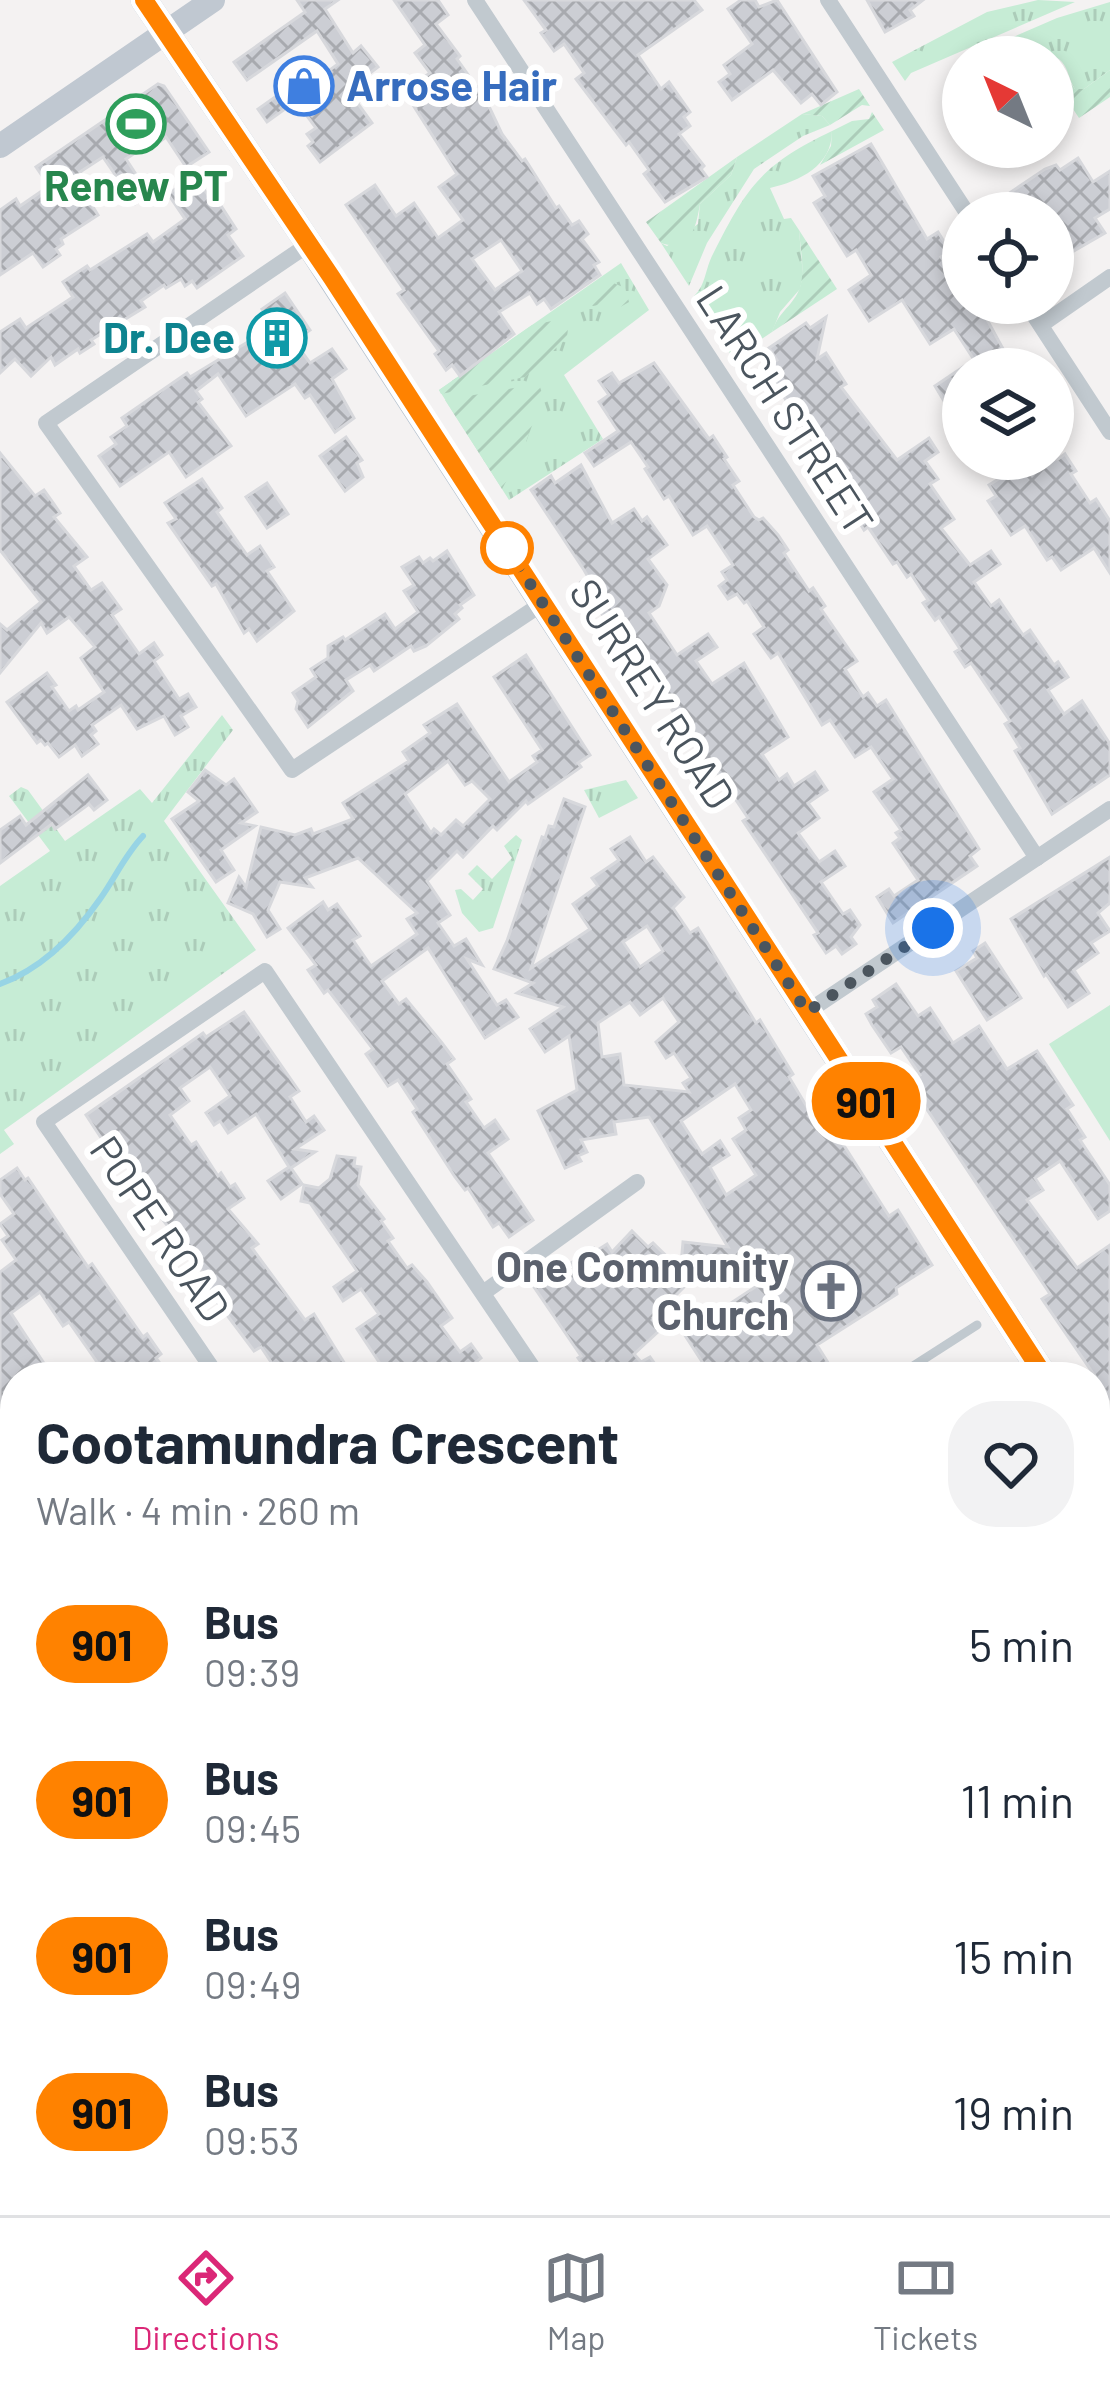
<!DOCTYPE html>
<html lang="en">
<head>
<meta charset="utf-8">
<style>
	body { margin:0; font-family:Barlow,sans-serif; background:#f2f2f3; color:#1f2937; height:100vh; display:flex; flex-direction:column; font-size:45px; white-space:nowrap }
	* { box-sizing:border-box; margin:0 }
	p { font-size:39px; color:#747a83 }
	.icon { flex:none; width:66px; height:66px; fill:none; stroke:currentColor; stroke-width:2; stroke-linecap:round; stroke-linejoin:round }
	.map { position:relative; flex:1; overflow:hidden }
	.panel { position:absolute; left:0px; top:1362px; width:1110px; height:855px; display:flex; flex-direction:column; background:#fff; border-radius:48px 48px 0 0; box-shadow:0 6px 18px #0003 }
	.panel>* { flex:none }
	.badge { padding:0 24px; border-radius:39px; font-size:42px; line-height:78px }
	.needle { width:78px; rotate:317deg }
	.controls { position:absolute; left:942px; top:36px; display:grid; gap:24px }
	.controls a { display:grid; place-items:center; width:132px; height:132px; border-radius:50%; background:#fff; box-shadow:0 6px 18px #0003; font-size:60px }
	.you { position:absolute; width:60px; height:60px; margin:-30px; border:9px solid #fff; border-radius:50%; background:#1a73e8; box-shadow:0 0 0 18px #1a73e833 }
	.map>.badge { position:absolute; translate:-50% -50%; box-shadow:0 0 0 6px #fff }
	.round { display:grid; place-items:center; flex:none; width:126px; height:126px; border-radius:48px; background:#f2f2f3 }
	.overview { display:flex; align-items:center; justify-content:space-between; height:204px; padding:0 36px }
	h1 { font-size:57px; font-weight:700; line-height:90px }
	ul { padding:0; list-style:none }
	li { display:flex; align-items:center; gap:36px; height:156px; padding:0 36px }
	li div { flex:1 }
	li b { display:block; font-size:45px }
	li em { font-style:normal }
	li .badge { min-width:132px; font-weight:700; text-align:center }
	.menu { display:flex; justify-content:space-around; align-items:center; height:168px; border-top:3px solid #e0e1e3; background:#fff; font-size:33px; color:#747a83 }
	.menu a { display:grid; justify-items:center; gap:6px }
	.menu .selected { color:#db2777 }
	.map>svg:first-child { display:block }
</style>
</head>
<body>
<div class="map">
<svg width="1110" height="2215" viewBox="0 0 1110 2215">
	<defs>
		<pattern id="grass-tufts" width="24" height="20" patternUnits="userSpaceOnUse" patternTransform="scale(3)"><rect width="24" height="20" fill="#c6ecd5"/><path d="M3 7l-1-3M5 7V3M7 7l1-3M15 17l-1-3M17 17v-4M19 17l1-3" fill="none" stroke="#acccb9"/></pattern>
		<pattern id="garden-furrows" width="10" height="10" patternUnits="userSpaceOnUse" patternTransform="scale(3)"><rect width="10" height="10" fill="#c6ecd5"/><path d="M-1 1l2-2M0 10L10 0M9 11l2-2" fill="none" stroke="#acccb9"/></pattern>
		<pattern id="building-cross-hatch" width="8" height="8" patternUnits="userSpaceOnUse" patternTransform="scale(3)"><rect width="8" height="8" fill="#ccced4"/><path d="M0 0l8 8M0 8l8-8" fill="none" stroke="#a8aaaf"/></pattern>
	</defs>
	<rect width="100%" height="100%" fill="#f4f2f2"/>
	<g fill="url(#grass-tufts)">
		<path d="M1038 0 1075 2 911 73 905 81 892 62 987 12Z"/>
		<path d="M1110 2V70L1084 89H1075C1069 81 1069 70 1062 62 1047 44 997 62 974 54L1057 18Z"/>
		<path d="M802 114 822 116 830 125 803 136 754 169 707 243 689 286 661 243 667 246 698 224 700 204 731 175 737 157Z"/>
		<path d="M832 131C832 166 800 181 770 188L784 219 791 218 799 230 803 276 800 289 780 312 772 332 733 358 694 296C706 285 705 269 713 254 747 187 761 165 832 131Z"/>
		<path d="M621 263 649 310 564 375 603 439 509 500 439 390Z"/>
		<path d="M222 715 233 730 164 821 256 950 4 1130 14 1144 0 1154V886L50 851 9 796 21 787 28 790 65 841 140 789 152 803Z"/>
		<path d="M626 780 638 798 599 818 584 790Z"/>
		<path d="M516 835 522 840 493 928 479 932 462 913 455 890 461 889 473 900 483 889 468 874 477 865 492 879 512 858 504 846Z"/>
	</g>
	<g fill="url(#garden-furrows)">
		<path d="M1036 54C1065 52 1061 72 1075 89H1084L1110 70V97L1079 118 1053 79V57Z"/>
		<path d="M859 89 870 106 862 105 830 125 822 116 802 114Z"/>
		<path d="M872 112 884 130 820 165 831 146 832 131 852 121 869 119Z"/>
		<path d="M737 157 731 175 700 204C696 227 691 253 661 243L646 222Z"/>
		<path d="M799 230 837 289 772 332C778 312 791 308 799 290 806 274 800 247 799 230Z"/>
		<path d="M609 281 625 288 629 302 615 310 608 303 593 306 582 299 584 293Z"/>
		<path d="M552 321 568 328 567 338 525 377 441 394 439 390 532 325Z"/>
		<path d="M526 386 540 387 543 396 523 450 502 489 445 400Z"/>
	</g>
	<path fill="#c6ecd5" d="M1110 1005V1141L1049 1044Z"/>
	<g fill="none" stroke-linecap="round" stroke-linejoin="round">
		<path stroke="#97d4e5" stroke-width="6" d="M0 984C41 969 75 935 100 899 115 878 125 855 143 836"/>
	</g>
	<g fill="url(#building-cross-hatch)" stroke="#d7d8dc" stroke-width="3" fill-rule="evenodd">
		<path d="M297 0H338L325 9 353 53 361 46 378 67 348 90 372 123 320 162 308 146 313 142 307 134 316 128 296 101 267 122 258 109 309 73 315 81 338 64 317 31 247 80 234 62 305 12Z"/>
		<path d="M394 0H438L448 15 436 24 460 56 457 59 486 100 502 134 522 161 525 159 556 208 559 206 572 225 579 221 588 234 582 239 599 262 594 265 600 275 551 309 544 299 537 304 530 293 499 312 514 334 460 376 452 365 446 370 435 354 439 351 398 294 404 290 346 205 375 185 396 216 414 203 438 238 463 220 439 187 457 174 404 91 430 73 415 53 425 45ZM501 240 522 271 495 290 472 259Z"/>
		<path d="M524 0H694L702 10 638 55 661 89 669 82 690 112 684 117 690 126 679 134 704 166 701 169 707 177 665 202 644 174 649 170 629 142 626 145 576 79 584 73 564 44 554 51 541 33 546 30Z"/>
		<path d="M741 0H755L759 7 777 0 837 92 821 105 812 94 801 103 773 70 732 100 719 82 730 74 724 65 752 44 728 9Z"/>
		<path d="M867 0H923L910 10 914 16 885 32Z"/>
		<path d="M158 84 164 86 209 152 186 167 166 137 157 144 154 140 126 159 149 194 135 204 103 157 80 172 97 197 90 202 98 215 61 239 63 244 56 249 60 255 43 267 33 253 0 275V210L16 199 20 206 49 186 36 167Z"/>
		<path d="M871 144 927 239 938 232 950 251 941 257 963 292V303H978L1014 369H980L954 329 930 344 902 300 869 321 849 290 871 275 856 250 847 256 814 203 825 196 813 176Z"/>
		<path d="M1078 158 1093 182 1110 171V209L1095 218 1105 233 1053 263V213H1018L1005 196 1045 169 1056 165 1060 170Z"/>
		<path d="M195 176 208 195 212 192 236 229 228 235 243 256 197 288 192 281 185 286 181 279 166 288 164 285 141 301 145 307 91 340 94 344 80 353 78 349 55 365 51 357 31 376 15 359 0 373V332L20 319 26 328 73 297 63 282 87 266 90 270 147 234 153 242 185 219 168 194Z"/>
		<path d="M285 293 310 330 294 341 310 363 332 349 346 369 332 379 354 418 335 432 310 395 305 398 295 384 246 416 218 374 196 391 202 399 198 402 231 446 186 477 169 452 120 486 99 456 116 444 111 437 127 426 122 418 187 373 190 377 274 326 262 309Z"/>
		<path d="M826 317 817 359 826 353 846 384 841 387 897 460 929 438 938 452 925 461 938 479 930 484 954 519 941 528 970 565 991 551 1000 564 974 582 991 606 999 600 1023 635 1030 630 1054 665 1058 662 1068 677 1048 690 1064 714 1082 701 1110 744V775L1052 814 1015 751 1020 748 1005 724 1010 721 971 663 965 667 955 652 960 649 939 617 935 620 923 603 928 600 911 574 907 577 897 562 893 564 868 527 864 530 856 517 864 511 799 423 775 381 771 383 762 370 777 360 769 348 806 323 810 328Z"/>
		<path d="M654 363 709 439 713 436 727 457 724 459 739 481 733 485 754 517 759 520 763 518 778 535 788 550 784 553 809 591 813 588 825 606 821 609 857 661 845 669 863 697 868 693 877 706 886 700 979 849 970 856 977 866 893 923 877 897 889 889 894 896 918 880 893 843 900 838 896 833 901 830 874 792 893 779 871 747 855 757 830 720 822 725 778 653 771 658 754 634 764 627 747 601 744 603 737 594 728 599 719 586 727 580 722 572 733 565 707 526 693 535 669 496 664 499 645 469 648 467 631 442 594 466 585 453 618 431 599 402 609 395 599 381 612 373 619 383Z"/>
		<path d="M963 367V388L944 401 935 386Z"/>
		<path d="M346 437 362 460 357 463 363 477 345 491 320 456Z"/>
		<path d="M0 453 35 496 44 490 54 504 60 513 54 517 87 557 74 566 91 590 102 583 121 609 112 615 139 654 154 643 162 655 154 661 179 699 188 694 196 707 181 716 188 727 175 735 164 716 137 729 121 705 92 725 96 731 91 735 98 744 82 756 75 745 59 757 48 743 45 745 41 740 37 743 7 702 47 673 56 685 52 687 69 711 76 706 78 710 104 692 81 658 95 647 69 617 47 633 41 623 0 673V624L7 630 41 602 0 550Z"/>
		<path d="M1065 454 1076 471 1071 474 1090 503 1096 499 1110 521V573L1094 548 1061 570 1052 557 1047 560 1025 526 1011 535 988 501 996 496 989 485 1008 473 999 459H1058Z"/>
		<path d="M581 465 612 523 634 509 642 521 647 517 667 545 648 559 667 585 659 606 649 613 677 655 708 634 717 647 696 661 712 684 744 663 788 737 762 754 779 780 787 774 794 786 815 772 827 790 808 803 819 818 798 833 819 862 835 851 845 866 821 882 843 914 850 910 860 925 851 937 856 944 842 954 836 946 826 953 814 935 818 933 743 821 748 818 717 772 712 775 702 760 701 751 672 710 676 707 649 668 623 632 616 636 607 622 581 582 588 577 584 570 531 490 551 476 555 483Z"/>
		<path d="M202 479 222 508 217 512 247 555 260 546 274 567 267 571 294 611 257 641 249 629 244 633 216 584 212 586 168 523 176 519 165 503Z"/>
		<path d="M267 483 288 514 267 528 246 497Z"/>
		<path d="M447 551 474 595 460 605 462 608 455 614 459 619 426 646 414 651 411 646 374 671 370 665 346 680 353 691 308 727 296 709 298 701 293 693 316 677 311 669 328 658V646L343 637 345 640 385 614 395 629 418 612 404 591 414 585 402 567 419 557 423 563 430 558 433 561Z"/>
		<path d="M526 655 590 755 578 763 581 767 528 804 526 801 497 830 493 826 463 857 457 851 427 881 450 915 438 923 454 946 466 939 482 965 467 959 497 1005 506 1000 518 1017 485 1038 428 948 382 981 399 1004 406 999 442 1043 454 1059 447 1064 471 1099 466 1102 484 1128 495 1120 508 1139 488 1153 533 1220 509 1237 499 1223 493 1227 468 1188 465 1190 455 1177 413 1112 417 1109 398 1080 388 1086 366 1054 373 1049 328 990 324 993 308 970 316 965 288 928 323 902 328 910 337 904 360 936 353 940 371 966 417 934 407 919 417 913 358 858 305 878 312 887 280 882 268 910 280 929 267 937 253 914 228 903 239 877 246 887 261 827 295 835 311 829 313 834 353 819 343 803 409 761 403 752 430 733 424 725 457 704 509 782 537 762 533 756 542 750 494 677ZM448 761 465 785 472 781 490 799 463 826 456 820 441 835 434 829 431 833 405 794Z"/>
		<path d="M205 770 226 785 234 779 257 812 241 823 255 826 221 850 234 870 216 882 172 819 199 801 188 792Z"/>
		<path d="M88 775 107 800 94 810 89 804 55 829 52 824 0 863V830L20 816 26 825Z"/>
		<path d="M564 799 585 807 531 968 590 929 573 904 598 886 592 878 619 860 611 849 630 837 646 862 653 857 684 897 673 908 690 933 698 928 756 1023 760 1020 793 1074 789 1077 807 1107 816 1112 830 1133 834 1130 889 1216 898 1210 932 1265 896 1288 897 1294 817 1345 837 1377H712L684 1334 772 1276 681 1265 683 1242 728 1247 649 1117 614 1122 616 1134 581 1140 587 1152 578 1156 581 1161 565 1168 538 1111 577 1090 569 1036 545 1052 530 1029 563 1007 517 993 533 983 494 969 507 941 542 837 545 838 549 826 554 827ZM647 926 663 951 640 967 623 942ZM663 998 679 1022 656 1042 666 1058 674 1053 691 1078 683 1083 689 1092 624 1085 620 1054 602 1057 598 1023 630 1002 640 1015ZM735 1084 751 1110 739 1118 746 1130 733 1139 756 1175 726 1195 710 1167 729 1155 720 1141 702 1154 681 1121Z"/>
		<path d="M1110 857V903L1098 913 1110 931 1091 943 1098 953 1074 970 1089 993 1068 1007 1046 974 1044 976 1011 919Z"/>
		<path d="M985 943 1021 998 987 1020 956 971 977 958 973 951Z"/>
		<path d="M896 984 918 1016 930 1008 953 1043 979 1026 1007 1069 1037 1051 1073 1105 1067 1109 1085 1137 1080 1140 1110 1185V1211L1098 1219 1060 1161 1035 1178 1043 1190 1027 1200 1077 1268 1110 1245V1398L1042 1299 1050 1294 914 1090 918 1087 913 1079 920 1075 901 1047 891 1053 872 1025 866 1014 877 1007 873 1000Z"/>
		<path d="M244 1012 299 1091 290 1097 306 1122 314 1116 324 1130 295 1149 315 1152 291 1168 302 1184 281 1199 268 1181 289 1167 256 1114 228 1133 220 1121 214 1125 206 1113 230 1096 210 1067 180 1088 189 1101 170 1115 191 1145 196 1142 218 1176 221 1173 230 1187 235 1184 244 1198 228 1209 258 1244 252 1248 305 1320 314 1314 353 1377H281L261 1347 254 1351 205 1286 210 1282 160 1216 164 1213 115 1137 105 1144 86 1115 203 1033 206 1037Z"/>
		<path d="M337 1156 355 1158 354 1166 361 1167 358 1185 384 1219 381 1221 393 1238 388 1241 407 1268 412 1265 427 1282 452 1318 441 1326 460 1352 471 1344 481 1358 476 1362 486 1377H389L357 1329 379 1314 361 1289 343 1301 334 1287 357 1271 310 1203 301 1201 304 1185 319 1188 330 1179Z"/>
		<path d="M17 1168 25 1180 28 1178 88 1267 92 1264 143 1337 147 1334 161 1354 156 1358 170 1377H76L97 1362 69 1322 63 1326 40 1292 11 1313 53 1377H15V1402L0 1412V1272L16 1260 2 1240 8 1236 0 1224 14 1214 0 1194V1180Z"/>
		<path d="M632 1231 648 1247 653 1243 691 1280 653 1318 661 1329 634 1354 641 1362 650 1357 664 1377H614L603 1361 588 1372 578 1358 581 1356 532 1284 548 1272 551 1276 594 1248 596 1251 607 1244 612 1252Z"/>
		<path d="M15 1453V1511L0 1490V1463Z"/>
		<path d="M0 1712 15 1734V1754L0 1764Z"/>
		<path d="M1110 1713V1747L1095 1758V1724Z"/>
		<path d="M1095 1767 1110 1787V1874L1095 1886Z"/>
		<path d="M0 1939 15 1961V2004L0 1982Z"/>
		<path d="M9 2038 15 2081V2134L6 2121 0 2125V2039Z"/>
		<path d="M1095 2076 1110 2096V2136L1095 2145Z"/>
		<path d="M1110 2156V2215H1095V2165Z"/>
	</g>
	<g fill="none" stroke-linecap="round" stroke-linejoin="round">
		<g stroke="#c1c9cf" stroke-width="9">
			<path d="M896 1377 977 1325"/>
			<path d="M1095 2156 1110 2145"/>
			<path d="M185 2202 194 2215"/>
			<path d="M401 2202 411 2215"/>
			<path d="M438 2202 447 2215"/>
			<path d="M628 2202 637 2215"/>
			<path d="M306 2215 307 2202"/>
			<path d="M1017 2215 1035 2202"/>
		</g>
		<g stroke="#c1c9cf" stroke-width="16">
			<path d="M475 0 1037 858"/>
			<path d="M828 0 967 213"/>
			<path d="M309 244 46 423 292 770 543 603"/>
			<path d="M1026 303 1110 432"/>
			<path d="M1041 325 1110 277"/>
			<path d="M807 1012 1110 809"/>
			<path d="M483 1293 637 1182"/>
			<path d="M218 1377 44 1122 265 971 539 1377"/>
			<path d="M0 1606 15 1595"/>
			<path d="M0 2186 20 2215"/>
		</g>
		<path stroke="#c0c8d1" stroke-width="24" d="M0 146 213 0"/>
		<g stroke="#b5c1cd" stroke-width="27">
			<path d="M144 0 309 244 1045 1377"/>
			<path d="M1095 1454 1110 1478"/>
			<path d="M1095 1915 1110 1904"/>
			<path d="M1095 1961 1110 1950"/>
			<path d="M996 2202 1005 2215"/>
			<path d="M700 2215 717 2202"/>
			<path d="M761 2215 778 2202"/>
		</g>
	</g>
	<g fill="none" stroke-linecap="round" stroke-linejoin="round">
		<defs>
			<path id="line" d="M144 0 332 278 1045 1377"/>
		</defs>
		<use href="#line" stroke="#fff" stroke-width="27"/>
		<use href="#line" stroke="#ff8200" stroke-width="18"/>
		<path stroke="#4b555e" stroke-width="12" stroke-dasharray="0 21.6" d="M507 548 807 1012 933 928"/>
	</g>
	<defs>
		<symbol id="shop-ring" viewBox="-11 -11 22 22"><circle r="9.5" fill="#fff" stroke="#3f7fe0" stroke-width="1.5"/><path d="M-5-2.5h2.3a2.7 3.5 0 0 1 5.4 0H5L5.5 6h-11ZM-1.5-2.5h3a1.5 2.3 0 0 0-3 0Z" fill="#3f7fe0"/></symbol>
		<symbol id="stadium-ring" viewBox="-11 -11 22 22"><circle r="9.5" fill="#fff" stroke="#2e9e5b" stroke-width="1.5"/><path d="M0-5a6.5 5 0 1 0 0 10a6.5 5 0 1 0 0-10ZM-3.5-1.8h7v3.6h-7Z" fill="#2e9e5b"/></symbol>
		<symbol id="building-ring" viewBox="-11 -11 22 22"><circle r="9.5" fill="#fff" stroke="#0f9aa8" stroke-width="1.5"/><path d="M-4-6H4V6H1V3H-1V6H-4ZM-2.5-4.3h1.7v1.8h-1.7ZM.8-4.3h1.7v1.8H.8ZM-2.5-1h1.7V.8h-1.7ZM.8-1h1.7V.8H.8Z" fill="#0f9aa8"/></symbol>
		<symbol id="church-ring" viewBox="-11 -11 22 22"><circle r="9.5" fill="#fff" stroke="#6b7280" stroke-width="1.5"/><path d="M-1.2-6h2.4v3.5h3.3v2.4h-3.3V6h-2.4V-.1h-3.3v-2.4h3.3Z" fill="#6b7280"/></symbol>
	</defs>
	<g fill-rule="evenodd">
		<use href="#shop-ring" x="271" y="53" width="66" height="66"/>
		<use href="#stadium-ring" x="103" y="91" width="66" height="66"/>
		<use href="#building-ring" x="244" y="305" width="66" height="66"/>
		<use href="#church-ring" x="798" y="1258" width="66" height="66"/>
	</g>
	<circle fill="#fff" stroke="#ff8200" stroke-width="6" cx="507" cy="548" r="24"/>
	<g text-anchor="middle" stroke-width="12" stroke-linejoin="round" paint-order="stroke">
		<g font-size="42" font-weight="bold" fill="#366cbe" stroke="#fff" text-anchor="start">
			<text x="346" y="101">Arrose Hair</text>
		</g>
		<g font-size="42" font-weight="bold" fill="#27864d" stroke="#fff">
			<text x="136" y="201">Renew PT</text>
		</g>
		<g font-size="42" font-weight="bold" fill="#0d838f" stroke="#fff" text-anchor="end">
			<text x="235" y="353">Dr. Dee</text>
		</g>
		<g font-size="42" fill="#4b555e" stroke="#fff">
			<text transform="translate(785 410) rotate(57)" y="15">LARCH STREET</text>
			<text transform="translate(652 694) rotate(57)" y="15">SURREY ROAD</text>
			<text transform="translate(160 1229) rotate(56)" y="15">POPE ROAD</text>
		</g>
		<g font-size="42" font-weight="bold" fill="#5b616d" stroke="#fff" text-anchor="end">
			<text x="789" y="1282">One Community<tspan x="789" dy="48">Church</tspan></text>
		</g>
	</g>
</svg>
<div class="controls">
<a><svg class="needle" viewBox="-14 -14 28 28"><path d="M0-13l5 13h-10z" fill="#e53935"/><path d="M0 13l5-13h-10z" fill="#747a83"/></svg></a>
<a><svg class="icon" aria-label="locate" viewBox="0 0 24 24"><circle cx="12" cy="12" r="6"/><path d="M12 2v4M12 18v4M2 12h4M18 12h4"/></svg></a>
<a><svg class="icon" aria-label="layers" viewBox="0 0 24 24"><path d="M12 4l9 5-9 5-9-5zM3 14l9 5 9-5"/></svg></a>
</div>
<div class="you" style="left:933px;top:928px"></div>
<b class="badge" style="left:866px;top:1101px;background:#ff8200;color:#111">901</b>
<section class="panel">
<div class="overview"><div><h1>Cootamundra Crescent</h1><p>Walk · 4 min · 260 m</p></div><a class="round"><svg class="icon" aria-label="heart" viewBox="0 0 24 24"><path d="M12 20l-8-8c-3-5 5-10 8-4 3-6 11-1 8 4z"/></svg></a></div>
<ul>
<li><span class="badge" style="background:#ff8200;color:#111">901</span><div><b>Bus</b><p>09:39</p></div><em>5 min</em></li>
<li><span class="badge" style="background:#ff8200;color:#111">901</span><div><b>Bus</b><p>09:45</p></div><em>11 min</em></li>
<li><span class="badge" style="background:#ff8200;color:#111">901</span><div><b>Bus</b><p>09:49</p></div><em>15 min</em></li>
<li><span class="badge" style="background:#ff8200;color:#111">901</span><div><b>Bus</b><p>09:53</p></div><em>19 min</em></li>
</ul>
</section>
</div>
<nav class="menu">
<a class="selected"><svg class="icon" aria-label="directions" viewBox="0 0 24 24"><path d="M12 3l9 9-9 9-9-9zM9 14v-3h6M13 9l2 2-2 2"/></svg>Directions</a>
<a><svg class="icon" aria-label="map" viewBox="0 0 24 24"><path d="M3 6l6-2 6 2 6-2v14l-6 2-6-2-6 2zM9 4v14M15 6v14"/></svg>Map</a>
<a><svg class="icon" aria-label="tickets" viewBox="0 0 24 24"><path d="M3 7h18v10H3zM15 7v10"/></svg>Tickets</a>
</nav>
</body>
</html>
